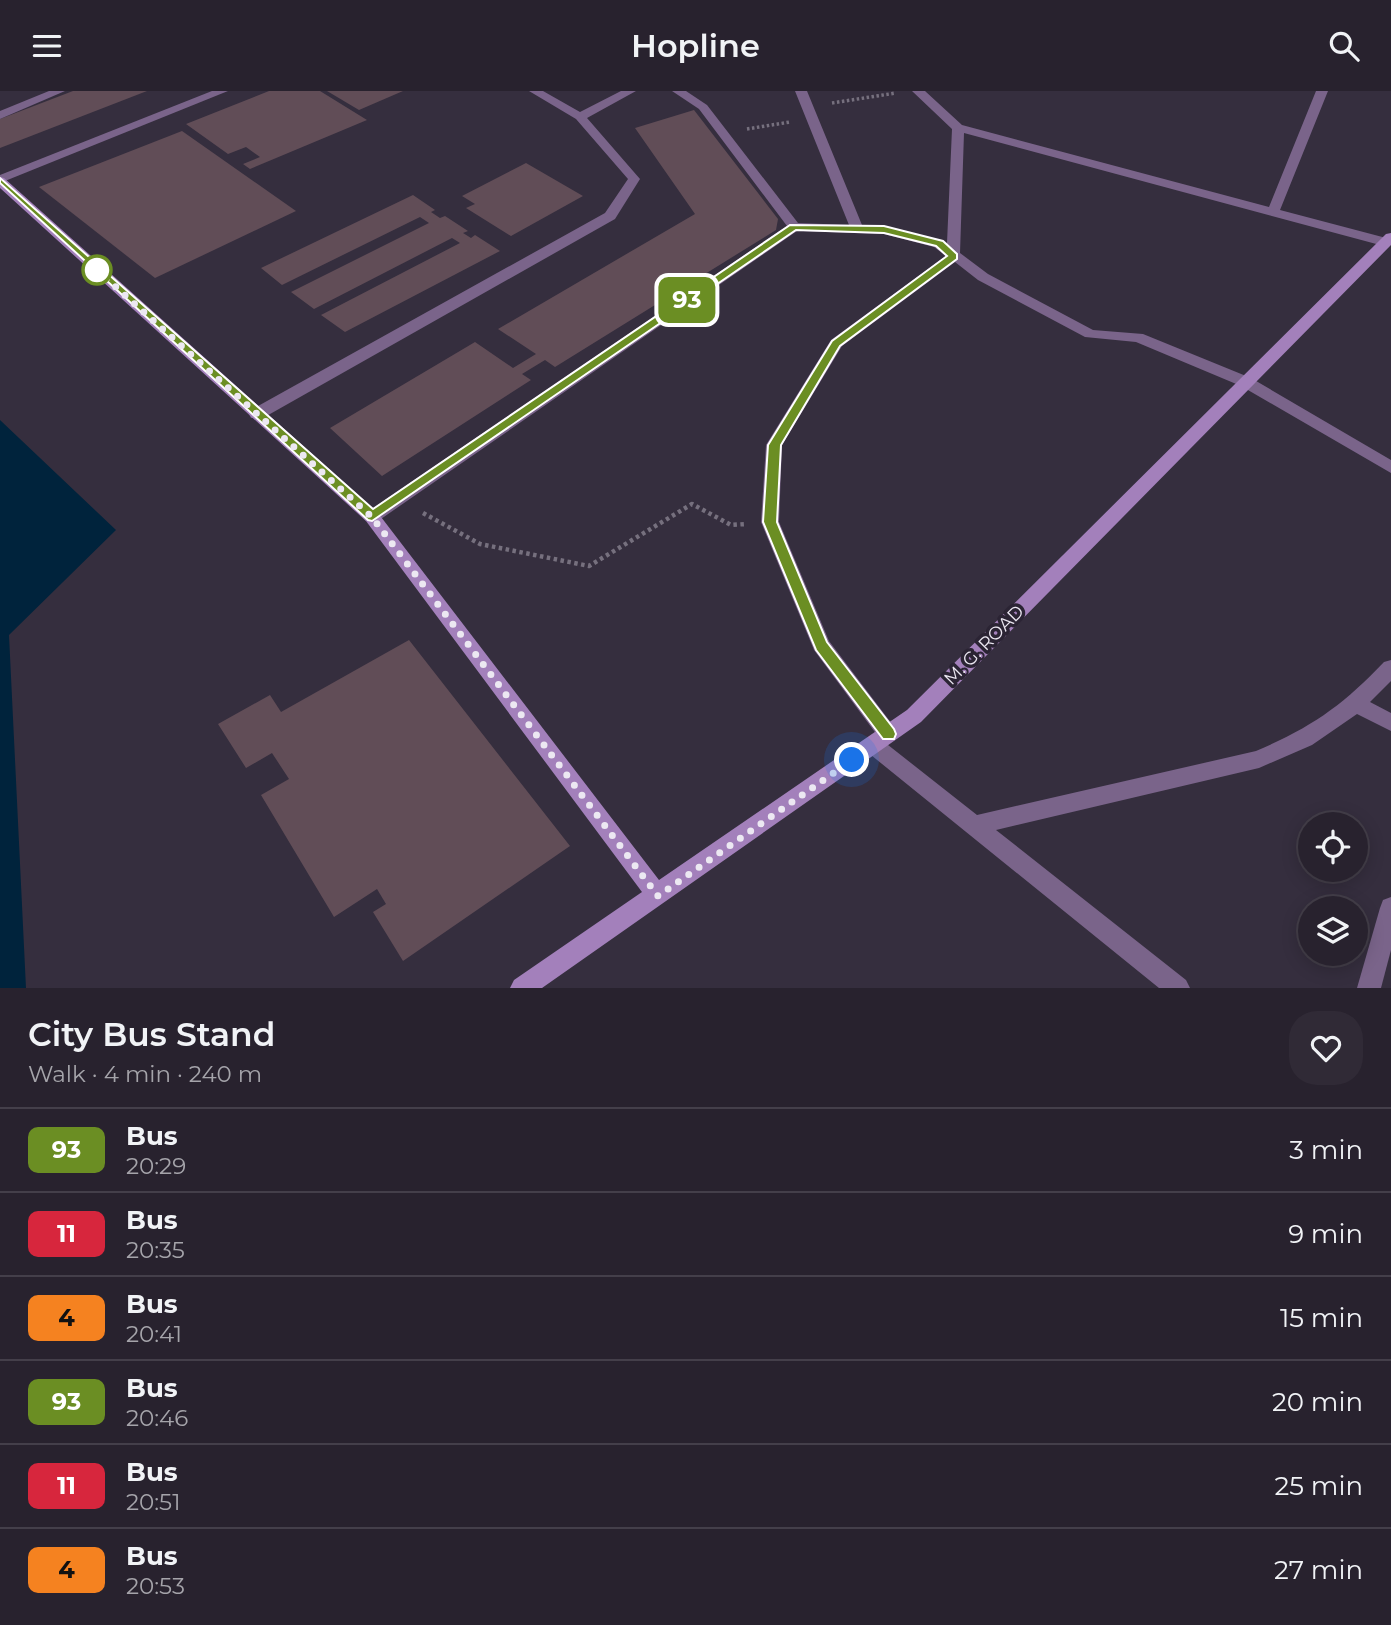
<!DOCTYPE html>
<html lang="en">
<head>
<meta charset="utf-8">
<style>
	body { margin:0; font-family:Montserrat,sans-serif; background:#302a36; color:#f1f3f6; height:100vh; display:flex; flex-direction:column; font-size:26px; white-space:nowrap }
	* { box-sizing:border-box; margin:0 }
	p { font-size:23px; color:#a5a4aa }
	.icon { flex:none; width:38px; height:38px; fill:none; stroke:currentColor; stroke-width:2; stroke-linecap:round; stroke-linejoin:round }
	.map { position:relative; height:897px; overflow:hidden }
	.sheet { display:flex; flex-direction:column; background:#28222e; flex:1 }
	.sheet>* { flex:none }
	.badge { padding:0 14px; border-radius:10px; font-size:24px; line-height:46px }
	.fabs { position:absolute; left:1298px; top:721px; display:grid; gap:14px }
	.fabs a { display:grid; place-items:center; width:70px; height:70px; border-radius:50%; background:#28222e; box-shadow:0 4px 18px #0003,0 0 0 2px #443f4a; font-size:35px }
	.you { position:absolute; width:35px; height:35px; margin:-18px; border:5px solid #fff; border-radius:50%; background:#1a73e8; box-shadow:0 0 0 10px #1a73e833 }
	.map>.badge { position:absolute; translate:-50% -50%; box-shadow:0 0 0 4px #fff }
	.round { display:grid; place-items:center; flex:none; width:74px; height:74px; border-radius:28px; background:#302a36 }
	.headline { display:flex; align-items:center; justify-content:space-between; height:119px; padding:0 28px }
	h1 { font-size:33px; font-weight:600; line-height:52px }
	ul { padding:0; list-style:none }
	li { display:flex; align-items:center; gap:21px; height:84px; padding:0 28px; border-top:2px solid #443f4a }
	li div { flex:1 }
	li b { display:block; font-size:26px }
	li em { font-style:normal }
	li .badge { min-width:77px; font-weight:700; text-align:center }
	header { display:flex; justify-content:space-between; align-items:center; height:91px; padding:0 28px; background:#28222e; font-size:32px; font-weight:600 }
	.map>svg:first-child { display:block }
</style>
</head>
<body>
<header><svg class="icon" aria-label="menu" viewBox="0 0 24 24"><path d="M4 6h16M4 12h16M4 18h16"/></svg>Hopline<svg class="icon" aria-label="search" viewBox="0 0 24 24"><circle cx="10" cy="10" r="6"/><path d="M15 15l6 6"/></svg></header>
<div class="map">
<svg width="1391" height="897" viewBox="0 0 1391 897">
	<rect width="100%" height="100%" fill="#352e3e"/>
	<path fill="#00233c" d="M0 329 116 439 9 544 26 897H0Z"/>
	<g fill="#614d57">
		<path d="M73 0H147L0 57V28Z"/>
		<path d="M269 0H320L367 29 250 78 243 73 260 66 246 56 228 63 186 33Z"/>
		<path d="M327 0H403L359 19Z"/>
		<path d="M694 19 778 128 776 139 555 276 545 269 522 283 531 289 382 385 330 337 475 251 513 277 536 263 498 238 695 123 635 37Z"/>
		<path d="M182 40 296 120 155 187 39 96Z"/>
		<path d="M526 72 583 105 511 145 466 117 475 113 462 105Z"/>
		<path d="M413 104 435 119 431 121 440 127 445 125 468 140 463 142 471 147 475 144 500 160 345 241 321 224 460 152 452 147 314 218 291 201 429 132 420 126 282 194 261 177Z"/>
		<path d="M409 549 570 755 403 870 373 821 386 813 377 798 334 826 261 704 289 688 272 662 246 677 218 633 270 604 281 621Z"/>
	</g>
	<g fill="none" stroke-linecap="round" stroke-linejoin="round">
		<g stroke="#76707e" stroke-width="3.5" stroke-dasharray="2.5 2.5" stroke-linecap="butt">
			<path d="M832 12 896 2"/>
			<path d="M747 38 790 31"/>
		</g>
		<path stroke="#76707e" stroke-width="4.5" stroke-dasharray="3.5 3.5" stroke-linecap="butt" d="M423 422 480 453 589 475 692 413 731 434 746 433"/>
		<g fill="#7a648a" fill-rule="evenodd">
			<path d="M212 0H228L0 92V84Z"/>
			<path d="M529 0H543L580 21 621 0H636L587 27 640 88 615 128 263 327H251L249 323 251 319 605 122 628 88 576 28Z"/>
		</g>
		<g fill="#7a648a" fill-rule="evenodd">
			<path d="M49 0H65L0 28V20Z"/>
			<path d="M672 0H686L707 14 798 132 849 134 795 0H807L862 134 884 135 947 152 952 38 912 0H925L962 34 1269 116 1316 0H1328L1280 119 1390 148V154H1380L964 42 960 162 988 183 1093 239 1143 243 1251 287 1391 369V382L1241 295 1136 251 1085 246 978 189 955 171 842 255 782 354 779 431 829 550 895 637 898 643 895 649 888 652 883 650 977 724 1256 660C1312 636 1342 615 1384 571L1391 569V590L1370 611 1391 622V640L1357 623 1312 654 1259 677 996 739 1186 889 1190 897H1159L866 660 863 654 866 648 873 645 880 648 814 559 761 431 766 354 831 249 946 165 934 156 884 143 797 140 378 430H366L363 426 366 422 787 135 699 18Z"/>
			<path d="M1391 806V859L1381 897H1357L1380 817 1383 809Z"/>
		</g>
		<path fill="#a380bb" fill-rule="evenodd" d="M0 86 4 87 378 422 659 789 907 619 1386 143 1391 142V154L921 631 542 897H510L514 889 642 801 366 430 0 97Z"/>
	</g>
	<path fill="#6b8e23" stroke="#fff" stroke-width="2" d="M0 87 373 418 790 134 884 135 943 150 957 163V168L840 255 781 354 777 431 827 551 894 638 896 643 894 648H883L816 559 763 431 768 354 832 250 947 165 936 155 884 142 796 139 372 430 368 429 0 92Z"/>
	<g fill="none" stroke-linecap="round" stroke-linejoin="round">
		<path stroke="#ece8f2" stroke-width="7" stroke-dasharray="0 12.6" d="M97 179 372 426 658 805 852 669"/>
	</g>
	<circle fill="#fff" stroke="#6b8e23" stroke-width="3.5" cx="97" cy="179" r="14"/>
	<g text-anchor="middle" stroke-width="7" stroke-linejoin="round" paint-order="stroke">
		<g font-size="18" fill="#ece8f2" stroke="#2b2434">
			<text transform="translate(984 554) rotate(-45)" y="6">M. G. ROAD</text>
		</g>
	</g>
</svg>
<div class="fabs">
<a><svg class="icon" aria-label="locate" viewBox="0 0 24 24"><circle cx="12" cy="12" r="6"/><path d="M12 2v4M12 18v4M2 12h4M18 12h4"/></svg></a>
<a><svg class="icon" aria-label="layers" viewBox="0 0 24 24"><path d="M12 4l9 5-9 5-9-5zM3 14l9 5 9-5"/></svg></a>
</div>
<div class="you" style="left:852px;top:669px"></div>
<b class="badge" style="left:687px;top:209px;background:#6b8e23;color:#fff">93</b>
</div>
<section class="sheet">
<div class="headline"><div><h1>City Bus Stand</h1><p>Walk · 4 min · 240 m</p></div><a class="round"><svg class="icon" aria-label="heart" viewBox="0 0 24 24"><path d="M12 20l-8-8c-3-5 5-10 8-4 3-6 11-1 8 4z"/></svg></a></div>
<ul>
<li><span class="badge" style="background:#6b8e23;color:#fff">93</span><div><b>Bus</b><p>20:29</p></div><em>3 min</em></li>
<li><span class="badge" style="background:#d7263d;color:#fff">11</span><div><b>Bus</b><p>20:35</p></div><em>9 min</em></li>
<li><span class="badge" style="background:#f58220;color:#111">4</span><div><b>Bus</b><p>20:41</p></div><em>15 min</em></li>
<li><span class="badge" style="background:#6b8e23;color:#fff">93</span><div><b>Bus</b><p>20:46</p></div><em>20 min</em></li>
<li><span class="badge" style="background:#d7263d;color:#fff">11</span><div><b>Bus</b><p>20:51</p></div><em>25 min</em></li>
<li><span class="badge" style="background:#f58220;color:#111">4</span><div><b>Bus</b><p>20:53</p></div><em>27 min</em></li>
</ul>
</section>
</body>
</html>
